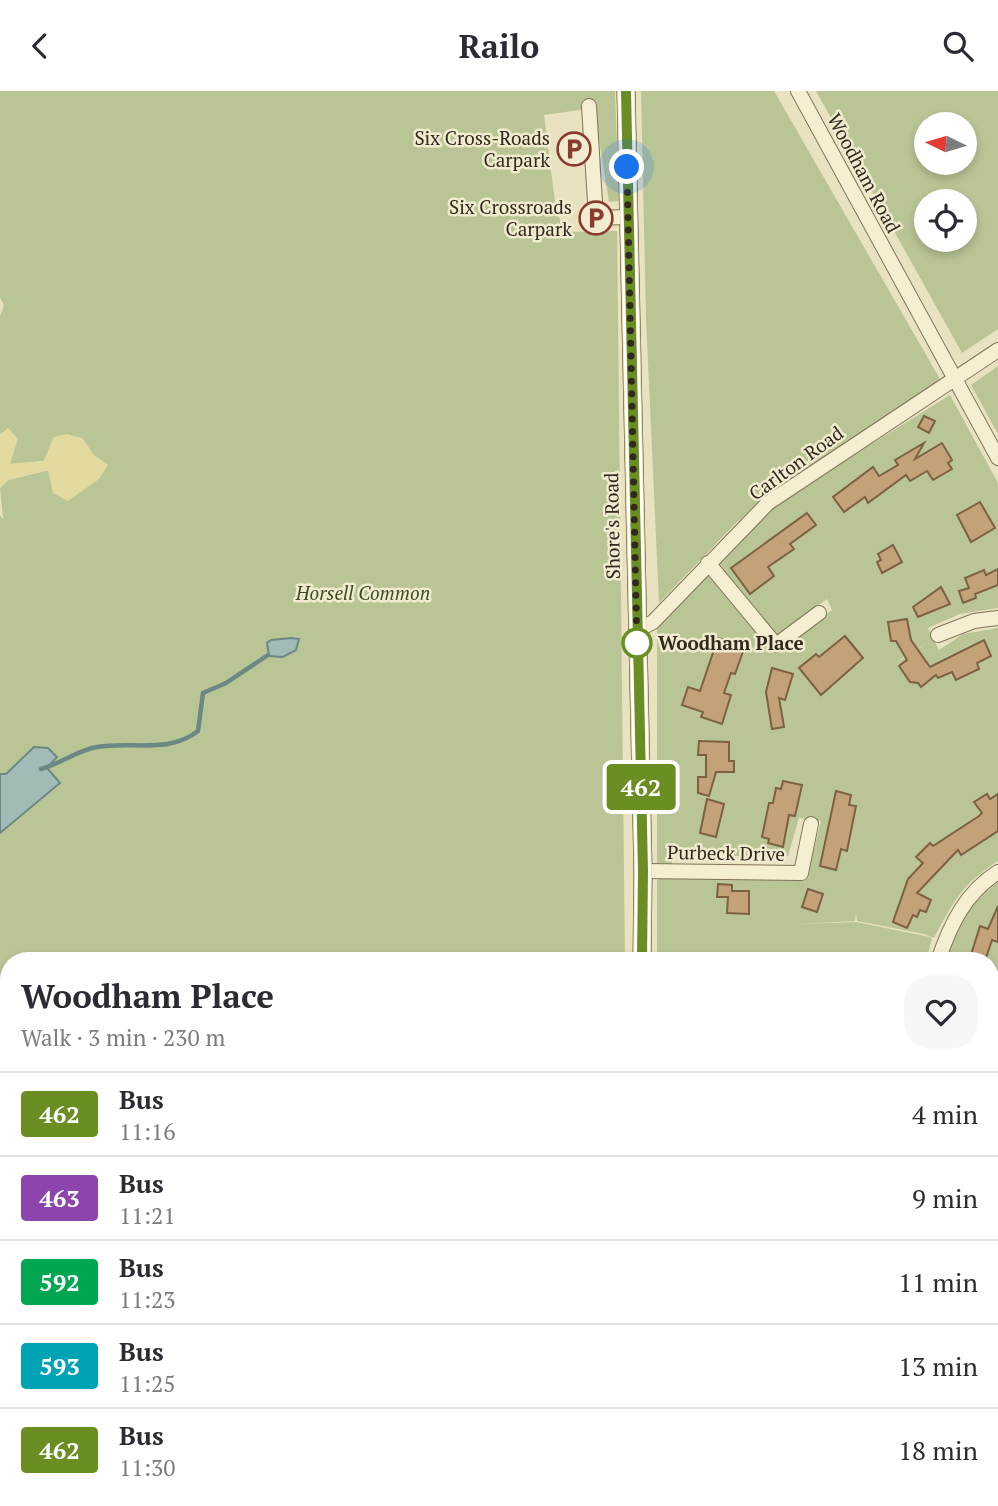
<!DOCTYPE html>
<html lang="en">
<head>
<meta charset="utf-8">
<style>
	body { margin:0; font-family:"PT Serif",serif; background:#f7f7f7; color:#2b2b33; height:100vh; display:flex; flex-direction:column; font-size:26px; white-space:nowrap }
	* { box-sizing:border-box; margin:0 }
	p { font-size:23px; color:#7c7c81 }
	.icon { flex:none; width:38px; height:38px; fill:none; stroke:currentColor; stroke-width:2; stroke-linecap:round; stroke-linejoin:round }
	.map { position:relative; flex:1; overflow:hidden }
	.details { position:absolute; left:0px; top:861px; width:999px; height:555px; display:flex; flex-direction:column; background:#fff; border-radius:28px 28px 0 0; box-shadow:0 4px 10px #0003 }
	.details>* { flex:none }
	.badge { padding:0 14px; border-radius:5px; font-size:24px; line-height:46px }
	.needle { width:46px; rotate:275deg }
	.buttons { position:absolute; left:914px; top:21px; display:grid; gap:14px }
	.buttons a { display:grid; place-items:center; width:63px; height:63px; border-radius:50%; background:#fff; box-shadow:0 4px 10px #0003; font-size:35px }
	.you { position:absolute; width:35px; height:35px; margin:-18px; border:5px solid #fff; border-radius:50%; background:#1a73e8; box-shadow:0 0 0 10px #1a73e833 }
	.map>.badge { position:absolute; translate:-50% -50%; box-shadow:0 0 0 4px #fff }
	.round { display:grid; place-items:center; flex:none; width:74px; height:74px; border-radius:28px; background:#f7f7f7 }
	.head { display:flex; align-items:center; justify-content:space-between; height:119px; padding:0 21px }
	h1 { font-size:33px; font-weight:600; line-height:52px }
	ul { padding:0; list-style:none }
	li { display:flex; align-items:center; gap:21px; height:84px; padding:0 21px; border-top:2px solid #e1e1e2 }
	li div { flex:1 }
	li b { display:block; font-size:26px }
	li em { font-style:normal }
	li .badge { min-width:77px; font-weight:700; text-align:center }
	header { display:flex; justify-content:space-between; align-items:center; height:91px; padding:0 21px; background:#fff; font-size:32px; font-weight:600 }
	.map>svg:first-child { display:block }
</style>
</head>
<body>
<header><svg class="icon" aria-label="back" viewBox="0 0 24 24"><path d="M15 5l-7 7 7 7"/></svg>Railo<svg class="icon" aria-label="search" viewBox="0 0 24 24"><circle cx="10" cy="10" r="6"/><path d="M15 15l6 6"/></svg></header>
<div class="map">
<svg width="998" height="1415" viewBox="0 0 998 1415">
	<rect width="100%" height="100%" fill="#e9e2c0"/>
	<g fill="#bac596" fill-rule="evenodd">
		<path d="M0 0H615L619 110 609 111 594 17 544 24 556 119 565 141 617 140 625 870H9V1407H627V1415H0V424L3 428 0 397 8 389 49 379 93 363 82 347 54 346 44 370 10 373 12 359 2 341 0 344V225L4 214 0 207Z"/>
		<path d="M641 0H774L940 288 737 431 659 512 646 227Z"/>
		<path d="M816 0H998V238L962 262ZM964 33V72H926V33ZM964 110V149H926V110Z"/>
		<path d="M998 275V343L971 294Z"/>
		<path d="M950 304 998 392V517L960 523 928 537 939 559 963 543 998 537V770C963 792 953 811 934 847L924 843 857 830 856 821 855 830 795 833 856 831 930 846 932 848 926 870H657V532L708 480 769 557 786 560 794 548 832 519 827 508 777 545 715 473 780 410ZM911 549 917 558 930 550 895 573 904 566 899 557ZM799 727 821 730 807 786H672V765H788Z"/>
		<path d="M998 791V949L991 947 990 870H942C955 837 969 813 998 791Z"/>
		<path d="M990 955 998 958V1061L991 1067Z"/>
		<path d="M998 1081V1158L991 1156 990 1084Z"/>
		<path d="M991 1170 998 1173V1350L990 1346Z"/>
		<path d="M659 1407H786L743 1411 659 1410Z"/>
		<path d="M826 1407H987L988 1415H826Z"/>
	</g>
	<path fill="#e3daa0" d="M8 337 18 348 10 373 44 370 54 346 67 343 82 347 93 363 108 374 99 388 68 410 53 402 48 379 8 389 0 397V344Z"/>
	<g fill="#a3bbb7" stroke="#6b8885" stroke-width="2">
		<path d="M291 547 299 548 296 559 283 566 269 565 267 552 271 549Z"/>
		<path d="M34 656 48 657 57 666 47 677 60 692 0 742V683H6Z"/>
	</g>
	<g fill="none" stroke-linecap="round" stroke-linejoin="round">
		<path stroke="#6b8885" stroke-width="4.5" d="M41 678C60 673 78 659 97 656 132 650 169 663 198 640L203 602 226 592 268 564"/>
	</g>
	<g fill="#c3a27a" stroke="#7d6142" stroke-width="2">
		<path d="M924 325 935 330 929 342 918 336Z"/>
		<path d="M924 352 915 368 942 352 952 369 948 372 952 378 933 389 927 380 910 390 906 384 868 412 865 406 844 421 833 406 873 376 879 385 898 374 895 369Z"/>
		<path d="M980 411 995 437 971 451 957 424Z"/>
		<path d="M807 422 816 434 790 453 794 458 768 476 774 485 750 503 731 477Z"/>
		<path d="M893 454 902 471 882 482 877 471 881 469 878 463Z"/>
		<path d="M998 478V494L975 503 976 507 963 512 959 500 969 497 965 487 984 479 986 484Z"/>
		<path d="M941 496 950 513 918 526 913 516Z"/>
		<path d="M907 528 911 549 930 576 984 549 991 565 977 572 979 578 956 589 952 581 938 587 936 584 921 596 918 592 910 591 899 575 907 569 896 550H891L888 531Z"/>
		<path d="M845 545 863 567 821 604 799 577 816 563 819 566Z"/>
		<path d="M718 547 745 555 735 583 731 582 724 602 731 604 722 633 701 626 703 621 682 614 688 596 700 600Z"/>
		<path d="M772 577 793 583 785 609 779 607 784 636 772 638 766 601Z"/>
		<path d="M699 650 729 651V670H734V681H716L709 705 698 702V686H706V664H698Z"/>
		<path d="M783 690 802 694 795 725 789 724 783 756 768 752 769 748 762 746 769 712H773L776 697 781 698Z"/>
		<path d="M836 700 851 704 849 714 856 715 847 760 841 758 836 779 820 775Z"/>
		<path d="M987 703 990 708 998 703V740L961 764 958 759 917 802 931 809 926 821 920 819 917 826 913 824 907 837 893 831 908 788 923 772 916 766 930 752 933 755 979 725 982 722 974 711Z"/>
		<path d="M707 708 724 713 716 746 700 742Z"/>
		<path d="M718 793 732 794V800H749V823L727 822 728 806H717Z"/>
		<path d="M808 798 823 803 817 821 802 816Z"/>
		<path d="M998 815V851L992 849 985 870H969L980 835 988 838Z"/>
	</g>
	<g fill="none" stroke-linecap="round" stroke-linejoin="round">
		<defs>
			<g id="minor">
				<path d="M798 0 998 367"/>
				<path d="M589 15 596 127 628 126"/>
				<path d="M708 472 776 554 819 522"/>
				<path d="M636 540 653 531 768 412 998 259"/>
				<path d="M938 544 974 530 998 527"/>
				<path d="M643 780 801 782 811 733"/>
				<path d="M938 870C950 834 965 802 998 781"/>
				<path d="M990 1160 998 1162"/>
				<path d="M990 1358 998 1362"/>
				<path d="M776 1415 823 1411"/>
				<path d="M997 1415 995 1394 998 1382"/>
			</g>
			<g id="major">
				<path d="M626 0 643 780 642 870"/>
				<path d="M643 1415V1407"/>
			</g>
		</defs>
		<use href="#minor" stroke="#80735a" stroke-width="16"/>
		<use href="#major" stroke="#4e412e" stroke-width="19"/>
		<use href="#minor" stroke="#f5efd2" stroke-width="14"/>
		<use href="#major" stroke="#e9db9b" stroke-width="18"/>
	</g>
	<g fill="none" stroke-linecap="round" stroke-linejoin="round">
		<defs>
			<path id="line" d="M626 0 643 780 642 870"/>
		</defs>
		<use href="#line" stroke="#fff" stroke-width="16"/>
		<use href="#line" stroke="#6b8e23" stroke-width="10"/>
		<path stroke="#31291d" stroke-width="7" stroke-dasharray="0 12.6" d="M627 76 637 557V552"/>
	</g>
	<defs>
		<symbol id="parking-ring" viewBox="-11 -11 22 22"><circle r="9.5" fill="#f1eccf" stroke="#893b30" stroke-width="1.5"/><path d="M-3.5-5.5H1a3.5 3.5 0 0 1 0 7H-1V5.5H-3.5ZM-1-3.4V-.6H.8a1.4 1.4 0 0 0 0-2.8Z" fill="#893b30"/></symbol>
	</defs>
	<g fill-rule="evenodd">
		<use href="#parking-ring" x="555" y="39" width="38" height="38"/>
		<use href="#parking-ring" x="577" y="108" width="38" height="38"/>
	</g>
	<circle fill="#fff" stroke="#6b8e23" stroke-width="3.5" cx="637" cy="552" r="14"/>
	<g text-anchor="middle" stroke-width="5" stroke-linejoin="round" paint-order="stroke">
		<g font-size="19" fill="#31291d" stroke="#f1eccf" text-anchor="end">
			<text x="550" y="54">Six Cross-Roads<tspan x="550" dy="22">Carpark</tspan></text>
			<text x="572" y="123">Six Crossroads<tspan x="572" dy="22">Carpark</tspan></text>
		</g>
		<g font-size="19" fill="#31291d" stroke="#f1eccf">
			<text transform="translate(864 82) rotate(62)" y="7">Woodham Road</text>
			<text transform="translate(796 372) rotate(-36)" y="7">Carlton Road</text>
			<text transform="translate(612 435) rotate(-91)" y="7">Shore's Road</text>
			<text transform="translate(726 762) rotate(1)" y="7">Purbeck Drive</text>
		</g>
		<g font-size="19" font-style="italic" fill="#3d4c25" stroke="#f1eccf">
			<text x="363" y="509">Horsell Common</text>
		</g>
		<g font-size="19" font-weight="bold" fill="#31291d" stroke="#f1eccf" text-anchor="start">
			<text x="658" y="559">Woodham Place</text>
		</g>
	</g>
</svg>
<div class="buttons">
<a><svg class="needle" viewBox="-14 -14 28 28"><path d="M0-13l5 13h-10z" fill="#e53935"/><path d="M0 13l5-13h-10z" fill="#7c7c81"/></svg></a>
<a><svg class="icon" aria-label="locate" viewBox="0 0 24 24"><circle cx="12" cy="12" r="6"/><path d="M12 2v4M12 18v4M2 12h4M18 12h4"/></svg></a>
</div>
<div class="you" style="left:627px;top:76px"></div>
<b class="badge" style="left:641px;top:696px;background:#6b8e23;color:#fff">462</b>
<section class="details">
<div class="head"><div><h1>Woodham Place</h1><p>Walk · 3 min · 230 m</p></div><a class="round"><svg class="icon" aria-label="heart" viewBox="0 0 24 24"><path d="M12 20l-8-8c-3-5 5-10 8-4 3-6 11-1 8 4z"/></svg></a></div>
<ul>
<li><span class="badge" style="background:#6b8e23;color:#fff">462</span><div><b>Bus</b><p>11:16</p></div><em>4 min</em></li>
<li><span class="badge" style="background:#8e44ad;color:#fff">463</span><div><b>Bus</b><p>11:21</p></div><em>9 min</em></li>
<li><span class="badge" style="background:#00a651;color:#fff">592</span><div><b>Bus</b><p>11:23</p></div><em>11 min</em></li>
<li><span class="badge" style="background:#00a3b4;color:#fff">593</span><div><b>Bus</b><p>11:25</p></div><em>13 min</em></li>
<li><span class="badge" style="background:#6b8e23;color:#fff">462</span><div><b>Bus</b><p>11:30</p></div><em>18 min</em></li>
</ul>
</section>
</div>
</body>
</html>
